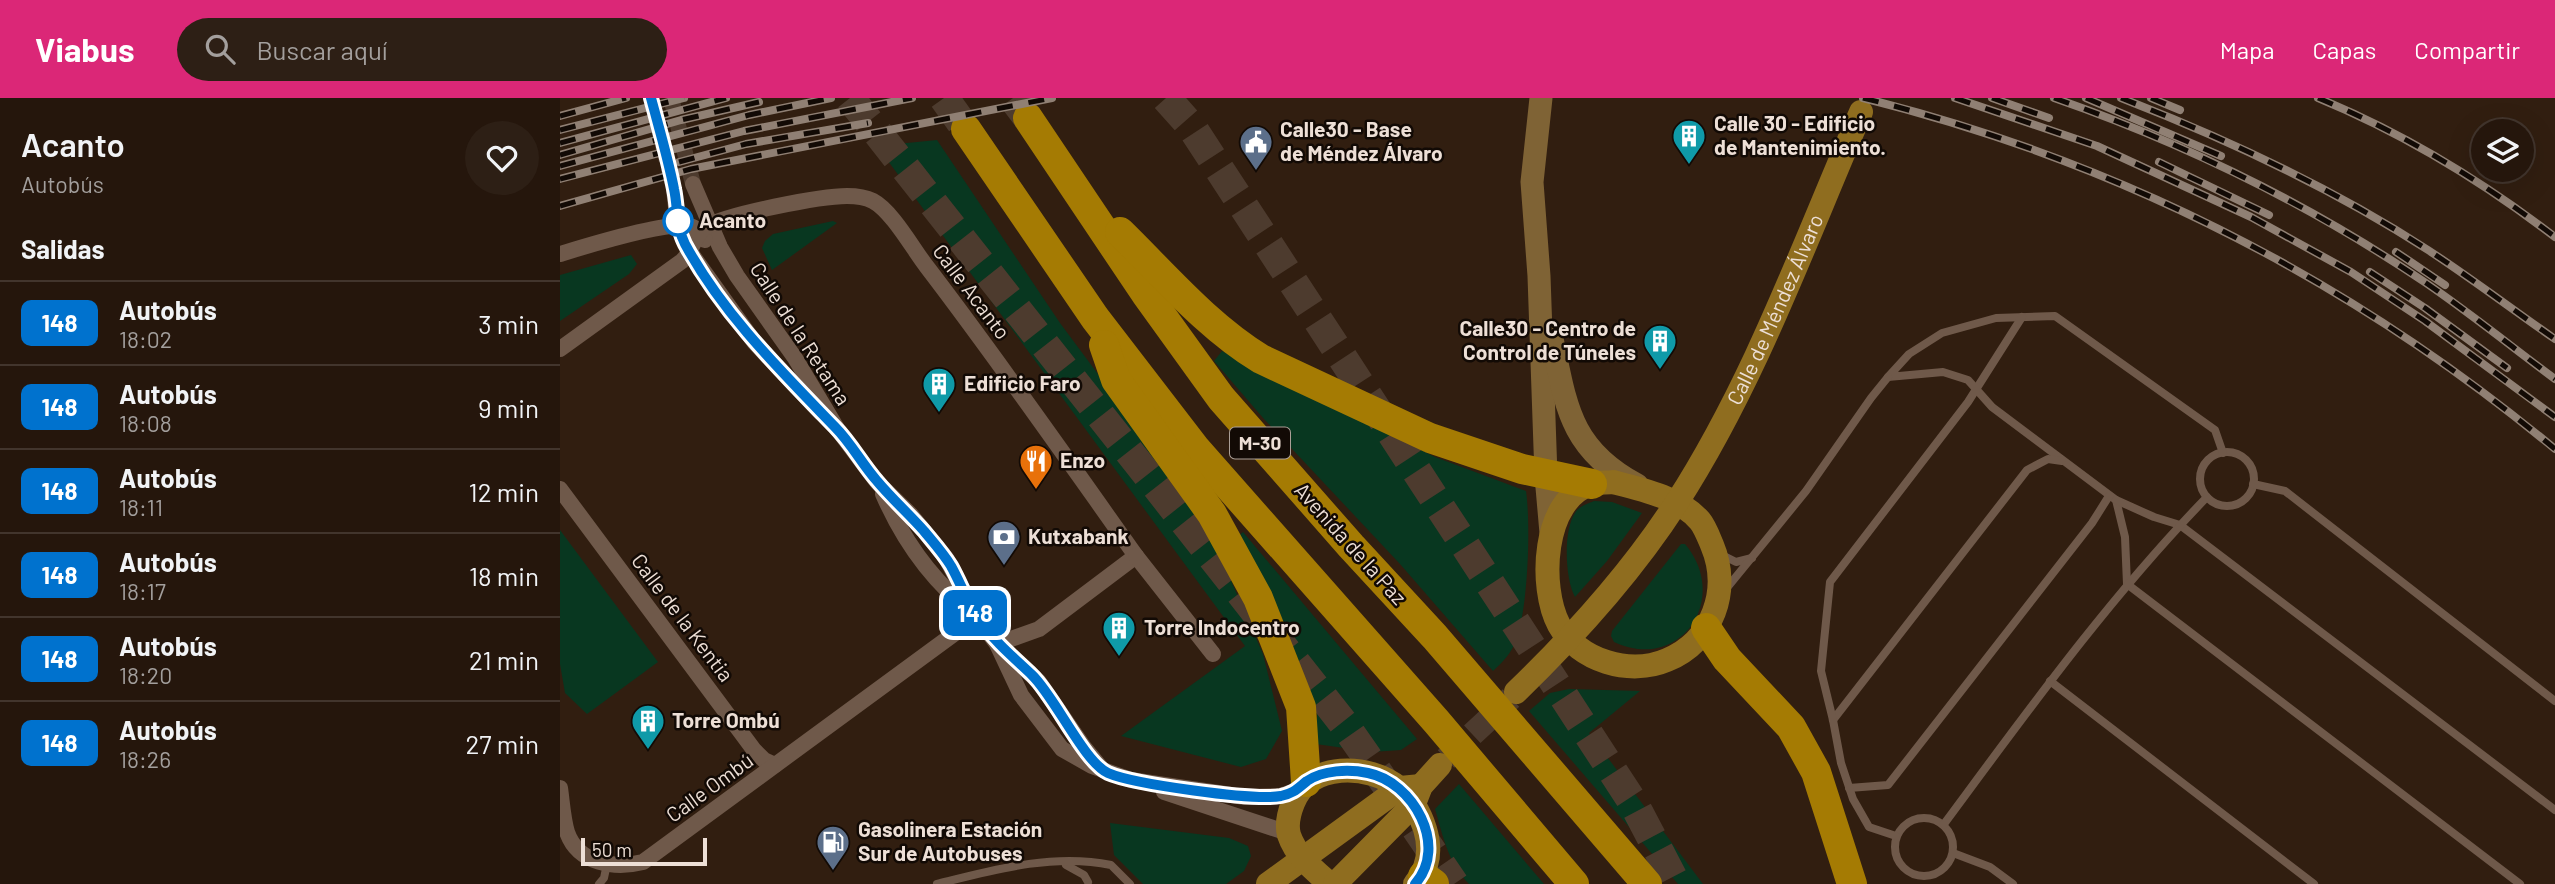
<!DOCTYPE html>
<html lang="es">
<head>
<meta charset="utf-8">
<style>
	body { margin:0; font-family:Barlow,sans-serif; background:#2d1f15; color:#f1f3f6; height:100vh; display:flex; flex-direction:column; font-size:26px; white-space:nowrap }
	* { box-sizing:border-box; margin:0 }
	p { font-size:23px; color:#a39f9d }
	.icon { flex:none; width:38px; height:38px; fill:none; stroke:currentColor; stroke-width:2; stroke-linecap:round; stroke-linejoin:round }
	.map { position:relative; flex:1; overflow:hidden }
	.details { display:flex; flex-direction:column; background:#25160c; width:560px }
	.details>* { flex:none }
	.badge { padding:0 14px; border-radius:10px; font-size:24px; line-height:46px }
	.fabs { position:absolute; left:1911px; top:21px; display:grid; gap:14px }
	.fabs a { display:grid; place-items:center; width:63px; height:63px; border-radius:50%; background:#25160c; box-shadow:0 7px 28px #0002,0 0 0 2px #42352d; font-size:35px }
	.scale { position:absolute; left:21px; bottom:18px; width:126px; box-sizing:border-box; padding-left:7px; border:4px solid #eddfd6; border-top:0; font-size:19px; line-height:24px; white-space:nowrap; color:#eddfd6; -webkit-text-stroke:5px #120a05; paint-order:stroke }
	.map>.badge { position:absolute; translate:-50% -50%; box-shadow:0 0 0 4px #fff }
	h2 { padding:0 21px; font-size:26px; line-height:63px }
	.round { display:grid; place-items:center; flex:none; width:74px; height:74px; border-radius:37px; background:#2d1f15 }
	.headline { display:flex; align-items:center; justify-content:space-between; height:119px; padding:0 21px }
	h1 { font-size:33px; font-weight:600; line-height:52px }
	ul { padding:0; list-style:none }
	li { display:flex; align-items:center; gap:21px; height:84px; padding:0 21px; border-top:2px solid #42352d }
	li div { flex:1 }
	li b { display:block; font-size:26px }
	li em { font-style:normal }
	li .badge { min-width:77px; font-weight:700; text-align:center }
	header { display:flex; align-items:center; gap:42px; box-sizing:border-box; height:98px; padding:0 35px; background:#db2777; color:#fff }
	header strong { font-size:33px }
	nav { display:flex; gap:38px; margin-inline-start:auto; font-size:24px }
	.search { width:490px; height:63px; background:#2d1f15; display:flex; align-items:center; gap:18px; box-sizing:border-box; padding:0 24px; border-radius:38px; color:#a39f9d; font-size:26px }
	main { display:flex; flex:1; min-height:0 }
	.map>svg:first-child { display:block }
</style>
</head>
<body>
<header>
<strong>Viabus</strong>
<div class="search"><svg class="icon" aria-label="search" viewBox="0 0 24 24"><circle cx="10" cy="10" r="6"/><path d="M15 15l6 6"/></svg>Buscar aquí</div>
<nav><a>Mapa</a><a>Capas</a><a>Compartir</a></nav>
</header>
<main>
<section class="details">
<div class="headline"><div><h1>Acanto</h1><p>Autobús</p></div><a class="round"><svg class="icon" aria-label="heart" viewBox="0 0 24 24"><path d="M12 20l-8-8c-3-5 5-10 8-4 3-6 11-1 8 4z"/></svg></a></div>
<h2>Salidas</h2>
<ul>
<li><span class="badge" style="background:#0072ce;color:#fff">148</span><div><b>Autobús</b><p>18:02</p></div><em>3 min</em></li>
<li><span class="badge" style="background:#0072ce;color:#fff">148</span><div><b>Autobús</b><p>18:08</p></div><em>9 min</em></li>
<li><span class="badge" style="background:#0072ce;color:#fff">148</span><div><b>Autobús</b><p>18:11</p></div><em>12 min</em></li>
<li><span class="badge" style="background:#0072ce;color:#fff">148</span><div><b>Autobús</b><p>18:17</p></div><em>18 min</em></li>
<li><span class="badge" style="background:#0072ce;color:#fff">148</span><div><b>Autobús</b><p>18:20</p></div><em>21 min</em></li>
<li><span class="badge" style="background:#0072ce;color:#fff">148</span><div><b>Autobús</b><p>18:26</p></div><em>27 min</em></li>
</ul>
</section>
<div class="map">
<svg width="1995" height="786" viewBox="0 0 1995 786">
	<rect width="100%" height="100%" fill="#311e10"/>
	<g fill="#083720">
		<path d="M377 42 500 225 642 416 703 556 722 633 706 661 681 669 561 638 685 548 317 48Z"/>
		<path d="M273 123 277 125 212 172 202 150 205 143 213 136Z"/>
		<path d="M71 157 77 166 69 176 0 223V177Z"/>
		<path d="M662 253 875 359 966 393C971 428 968 510 956 543 951 555 943 564 933 573L840 466 704 321 654 263Z"/>
		<path d="M1034 403 1052 404 1082 415 1047 463 1015 499C1005 481 1003 433 1015 415 1019 408 1027 406 1034 403Z"/>
		<path d="M0 432 98 564 27 616 5 595 0 566Z"/>
		<path d="M683 434 857 641 841 652 812 654 756 646 757 617 727 531 676 440Z"/>
		<path d="M1121 446H1125C1171 501 1120 575 1054 544L1051 538 1052 533Z"/>
		<path d="M1009 591 1080 593 1029 635 1143 786H1118L969 613 990 595Z"/>
		<path d="M899 686 984 786H909C888 765 883 738 875 711Z"/>
		<path d="M550 725 669 740 688 748 691 758 684 773 666 786H583L554 757Z"/>
	</g>
	<g fill="none" stroke-linecap="round" stroke-linejoin="round">
		<g stroke="#4d3b2e" stroke-width="16" stroke-dasharray="16 8" stroke-linecap="butt">
			<path d="M91 0 114 91"/>
			<path d="M111 0 133 86"/>
		</g>
		<path stroke="#4d3b2e" stroke-width="24" stroke-dasharray="24 12" stroke-linecap="butt" d="M886 661 951 600"/>
		<g stroke="#4d3b2e" stroke-width="30" stroke-dasharray="30 15" stroke-linecap="butt">
			<path d="M290 0 784 626 832 695"/>
			<path d="M384 0 406 31"/>
			<path d="M453 0 468 20"/>
			<path d="M606 0 631 28 1074 706 1116 786"/>
			<path d="M856 730 894 786"/>
		</g>
		<g stroke="#6f594a" stroke-width="8">
			<circle cx="1667" cy="381" r="27"/>
			<path d="M1663 355 1655 332 1495 218 1436 220 1382 235 1349 256 1328 279 1383 274 1408 282 1432 309 1556 402 1565 439 1567 486 1960 786"/>
			<path d="M1693 386 1725 393 1995 603"/>
			<path d="M1556 402 1594 419 1620 427 1995 712"/>
			<path d="M1162 457 1176 464 1192 460"/>
			<path d="M1166 491 1246 393 1311 300 1328 279"/>
			<path d="M1490 583 1754 786"/>
			<path d="M1273 622 1467 372 1488 361 1502 363"/>
			<path d="M1289 690 1328 687 1532 425 1549 398"/>
			<circle cx="1364" cy="749" r="29"/>
			<path d="M1384 726C1467 614 1549 500 1647 399"/>
			<path d="M1336 738 1309 729 1293 701 1281 665 1273 622 1261 573 1270 484 1408 304 1462 219"/>
			<path d="M1393 755 1430 769 1453 786"/>
			<path d="M506 767 524 777 528 784"/>
			<path d="M39 786 44 780 47 766"/>
			<path d="M377 786C433 772 493 755 551 767L570 786"/>
		</g>
		<g stroke="#6f594a" stroke-width="16">
			<path d="M133 86 160 149 177 178 235 260 278 332 317 384 351 417 386 460 417 519 437 546 461 597 502 651 532 668 571 682 685 699 720 698 738 692"/>
			<path d="M114 91 118 127 130 154 195 245 261 315"/>
			<path d="M0 156C26 148 106 123 129 128 137 129 141 136 145 142"/>
			<path d="M0 251 122 163C133 153 134 136 146 129 166 116 262 98 287 98 295 98 305 99 313 103 332 113 353 151 367 169 439 263 507 361 576 458L479 531 437 546"/>
			<path d="M0 391 194 652 204 662 215 667"/>
			<path d="M323 396C343 442 374 485 414 516"/>
			<path d="M576 458 653 556"/>
			<path d="M443 551 479 584 523 648 542 671"/>
			<path d="M0 690C2 704 3 721 7 734 18 766 55 771 83 764L417 519"/>
			<path d="M604 694 728 735"/>
		</g>
		<g stroke="#7f6335" stroke-width="23">
			<path d="M981 0 972 84 979 178 986 378 991 435"/>
			<path d="M991 236C1006 306 1008 350 1077 387"/>
		</g>
		<g stroke="#8f6d1f" stroke-width="24">
			<path d="M1053 384C1081 391 1121 400 1140 423 1145 429 1149 440 1152 447 1171 492 1153 543 1107 562 1070 578 1019 563 999 527 979 490 982 400 1032 386 1038 384 1047 385 1053 384Z"/>
			<path id="s1" d="M956 594C1016 536 1072 474 1117 404 1195 283 1244 145 1301 14"/>
			<path d="M708 786 840 690 861 688"/>
			<path d="M770 786C754 772 736 758 729 737 726 726 729 715 733 705 749 664 809 665 839 690 852 701 860 715 865 731 871 751 869 770 855 786"/>
			<path d="M775 786 854 706 861 688 880 667"/>
		</g>
		<g stroke="#a57b03" stroke-width="30">
			<path d="M468 20 586 196 661 300 791 448 875 539 1087 786"/>
			<path d="M406 31 535 220 635 350 876 623 1014 786"/>
			<path d="M560 134C605 178 647 228 701 261L870 340 962 371 1032 386"/>
			<path d="M544 247 556 282 652 416 698 500 741 609 746 684"/>
			<path d="M1146 530 1167 561 1231 629 1256 674 1292 786"/>
			<path d="M863 778 874 786"/>
		</g>
		<defs>
			<g id="rail">
				<path d="M1303 0C1560 64 1791 182 1995 351"/>
				<path d="M1395 0 1537 48 1691 119 1791 174 1865 223 1995 319"/>
				<path d="M1432 0 1489 20"/>
				<path d="M1494 0C1624 45 1752 108 1866 185 1910 215 1952 249 1995 281"/>
				<path d="M1526 0 1661 58"/>
				<path d="M1561 0C1667 41 1772 90 1868 152 1911 180 1953 212 1995 241"/>
				<path d="M1591 0 1620 12"/>
				<path d="M1758 0C1843 35 1922 83 1995 139"/>
				<path d="M0 18 66 0"/>
				<path d="M0 32 124 0"/>
				<path d="M0 45 166 0"/>
				<path d="M0 57 121 22 199 4"/>
				<path d="M119 64 186 46 308 25"/>
				<path d="M1599 64 1709 117"/>
				<path d="M0 68 189 17 271 0"/>
				<path d="M0 81 184 33 352 0"/>
				<path d="M0 108 131 71 492 0"/>
				<path d="M1836 154 1885 187"/>
				<path d="M1810 174 1865 210 1947 270"/>
			</g>
		</defs>
		<use href="#rail" stroke="#908074" stroke-width="8"/>
		<use href="#rail" stroke="#120a05" stroke-width="5" stroke-dasharray="16" stroke-linecap="butt"/>
	</g>
	<g fill="none" stroke-linecap="round" stroke-linejoin="round">
		<defs>
			<path id="line" d="M91 0C99 30 108 60 114 91 118 109 116 129 125 146 163 216 220 272 275 329 291 345 302 366 317 383 332 401 349 416 364 433 373 444 383 455 391 468 401 486 408 506 420 523 435 544 453 559 472 577 495 599 524 664 548 675 573 686 694 703 721 698 734 695 737 691 747 683 763 672 789 671 808 675 853 684 889 748 855 786"/>
		</defs>
		<use href="#line" stroke="#fff" stroke-width="16"/>
		<use href="#line" stroke="#0072ce" stroke-width="10"/>
	</g>
	<defs>
		<symbol id="building-pin" viewBox="-11 -11 22 30"><path d="M0 17L-7.5 6A9.5 9.5 0 1 1 7.5 6Z" fill="#0f9aa8" stroke="#120a05"/><path d="M-4-6H4V6H1V3H-1V6H-4ZM-2.5-4.3h1.7v1.8h-1.7ZM.8-4.3h1.7v1.8H.8ZM-2.5-1h1.7V.8h-1.7ZM.8-1h1.7V.8H.8Z" fill="#fff"/></symbol>
		<symbol id="civic-pin" viewBox="-11 -11 22 30"><path d="M0 17L-7.5 6A9.5 9.5 0 1 1 7.5 6Z" fill="#5c6f8a" stroke="#120a05"/><path d="M-.6-6.5H3V-4.5H.6V-3L4-1V1h2V6H-6V1h2V-1L-.6-3ZM-1.2 2.5V6h2.4V2.5Z" fill="#fff"/></symbol>
		<symbol id="restaurant-pin" viewBox="-11 -11 22 30"><path d="M0 17L-7.5 6A9.5 9.5 0 1 1 7.5 6Z" fill="#e8710a" stroke="#120a05"/><path d="M-5-6h1v4h1v-4h1v4h1v-4h1v5L-1.5 .5V6h-2V.5L-5-1ZM5-6V6H3V1.5H1.5Q1.5-4 5-6Z" fill="#fff"/></symbol>
		<symbol id="bank-pin" viewBox="-11 -11 22 30"><path d="M0 17L-7.5 6A9.5 9.5 0 1 1 7.5 6Z" fill="#5c6f8a" stroke="#120a05"/><path d="M-6-4H6V4H-6ZM0-2.3a2.3 2.3 0 1 0 0 4.6a2.3 2.3 0 1 0 0-4.6Z" fill="#fff"/></symbol>
		<symbol id="fuel-pin" viewBox="-11 -11 22 30"><path d="M0 17L-7.5 6A9.5 9.5 0 1 1 7.5 6Z" fill="#5c6f8a" stroke="#120a05"/><path d="M-5.5-6h7V0h2V4h1.3V-2.5L3-4.5l.8-.8L6-3V5H2.5V1h-1V6h-7ZM-4.2-4.7v3.2H.2V-4.7Z" fill="#fff"/></symbol>
	</defs>
	<g fill-rule="evenodd">
		<use href="#building-pin" x="1110" y="19" width="38" height="52"/>
		<use href="#civic-pin" x="677" y="25" width="38" height="52"/>
		<use href="#building-pin" x="1081" y="224" width="38" height="52"/>
		<use href="#building-pin" x="360" y="267" width="38" height="52"/>
		<use href="#restaurant-pin" x="457" y="344" width="38" height="52"/>
		<use href="#bank-pin" x="425" y="420" width="38" height="52"/>
		<use href="#building-pin" x="540" y="511" width="38" height="52"/>
		<use href="#building-pin" x="69" y="604" width="38" height="52"/>
		<use href="#fuel-pin" x="254" y="725" width="38" height="52"/>
	</g>
	<circle fill="#fff" stroke="#0072ce" stroke-width="3.5" cx="118" cy="123" r="14"/>
	<g text-anchor="middle" stroke-width="5" stroke-linejoin="round" paint-order="stroke">
		<rect fill="#120a05" stroke="#ab9f97" stroke-width="2" x="670" y="329.5" width="60" height="31" rx="5"/>
		<g font-size="19" font-weight="bold" fill="#eddfd6">
			<text x="700" y="352">M-30</text>
		</g>
		<g font-size="21" font-weight="bold" fill="#eddfd6" stroke="#120a05" text-anchor="start">
			<text x="1154" y="33">Calle 30 - Edificio<tspan x="1154" dy="24">de Mantenimiento.</tspan></text>
			<text x="720" y="39">Calle30 - Base<tspan x="720" dy="24">de Méndez Álvaro</tspan></text>
			<text x="1076" y="238" text-anchor="end">Calle30 - Centro de<tspan x="1076" dy="24">Control de Túneles</tspan></text>
			<text x="404" y="293">Edificio Faro</text>
			<text x="500" y="370">Enzo</text>
			<text x="468" y="446">Kutxabank</text>
			<text x="584" y="537">Torre Indocentro</text>
			<text x="112" y="630">Torre Ombú</text>
			<text x="298" y="739">Gasolinera Estación<tspan x="298" dy="24">Sur de Autobuses</tspan></text>
		</g>
		<g font-size="21" font-weight="bold" fill="#eddfd6" stroke="#120a05" text-anchor="start">
			<text x="139" y="130">Acanto</text>
		</g>
		<g font-size="21" fill="#eddfd6" stroke="#120a05">
			<text transform="translate(411 194) rotate(53)" y="7">Calle Acanto</text>
			<text dy="7" stroke="none"><textPath href="#s1" startOffset="466">Calle de Méndez Álvaro</textPath></text>
			<text transform="translate(240 236) rotate(57)" y="7">Calle de la Retama</text>
			<text transform="translate(790 446) rotate(48)" y="7">Avenida de la Paz</text>
			<text transform="translate(122 520) rotate(53)" y="7">Calle de la Kentia</text>
			<text transform="translate(150 690) rotate(-36)" y="7">Calle Ombú</text>
		</g>
	</g>
</svg>
<div class="fabs">
<a><svg class="icon" aria-label="layers" viewBox="0 0 24 24"><path d="M12 4l9 5-9 5-9-5zM3 14l9 5 9-5"/></svg></a>
</div>
<div class="scale">50 m</div>
<b class="badge" style="left:415px;top:515px;background:#0072ce;color:#fff">148</b>
</div>
</main>
</body>
</html>
